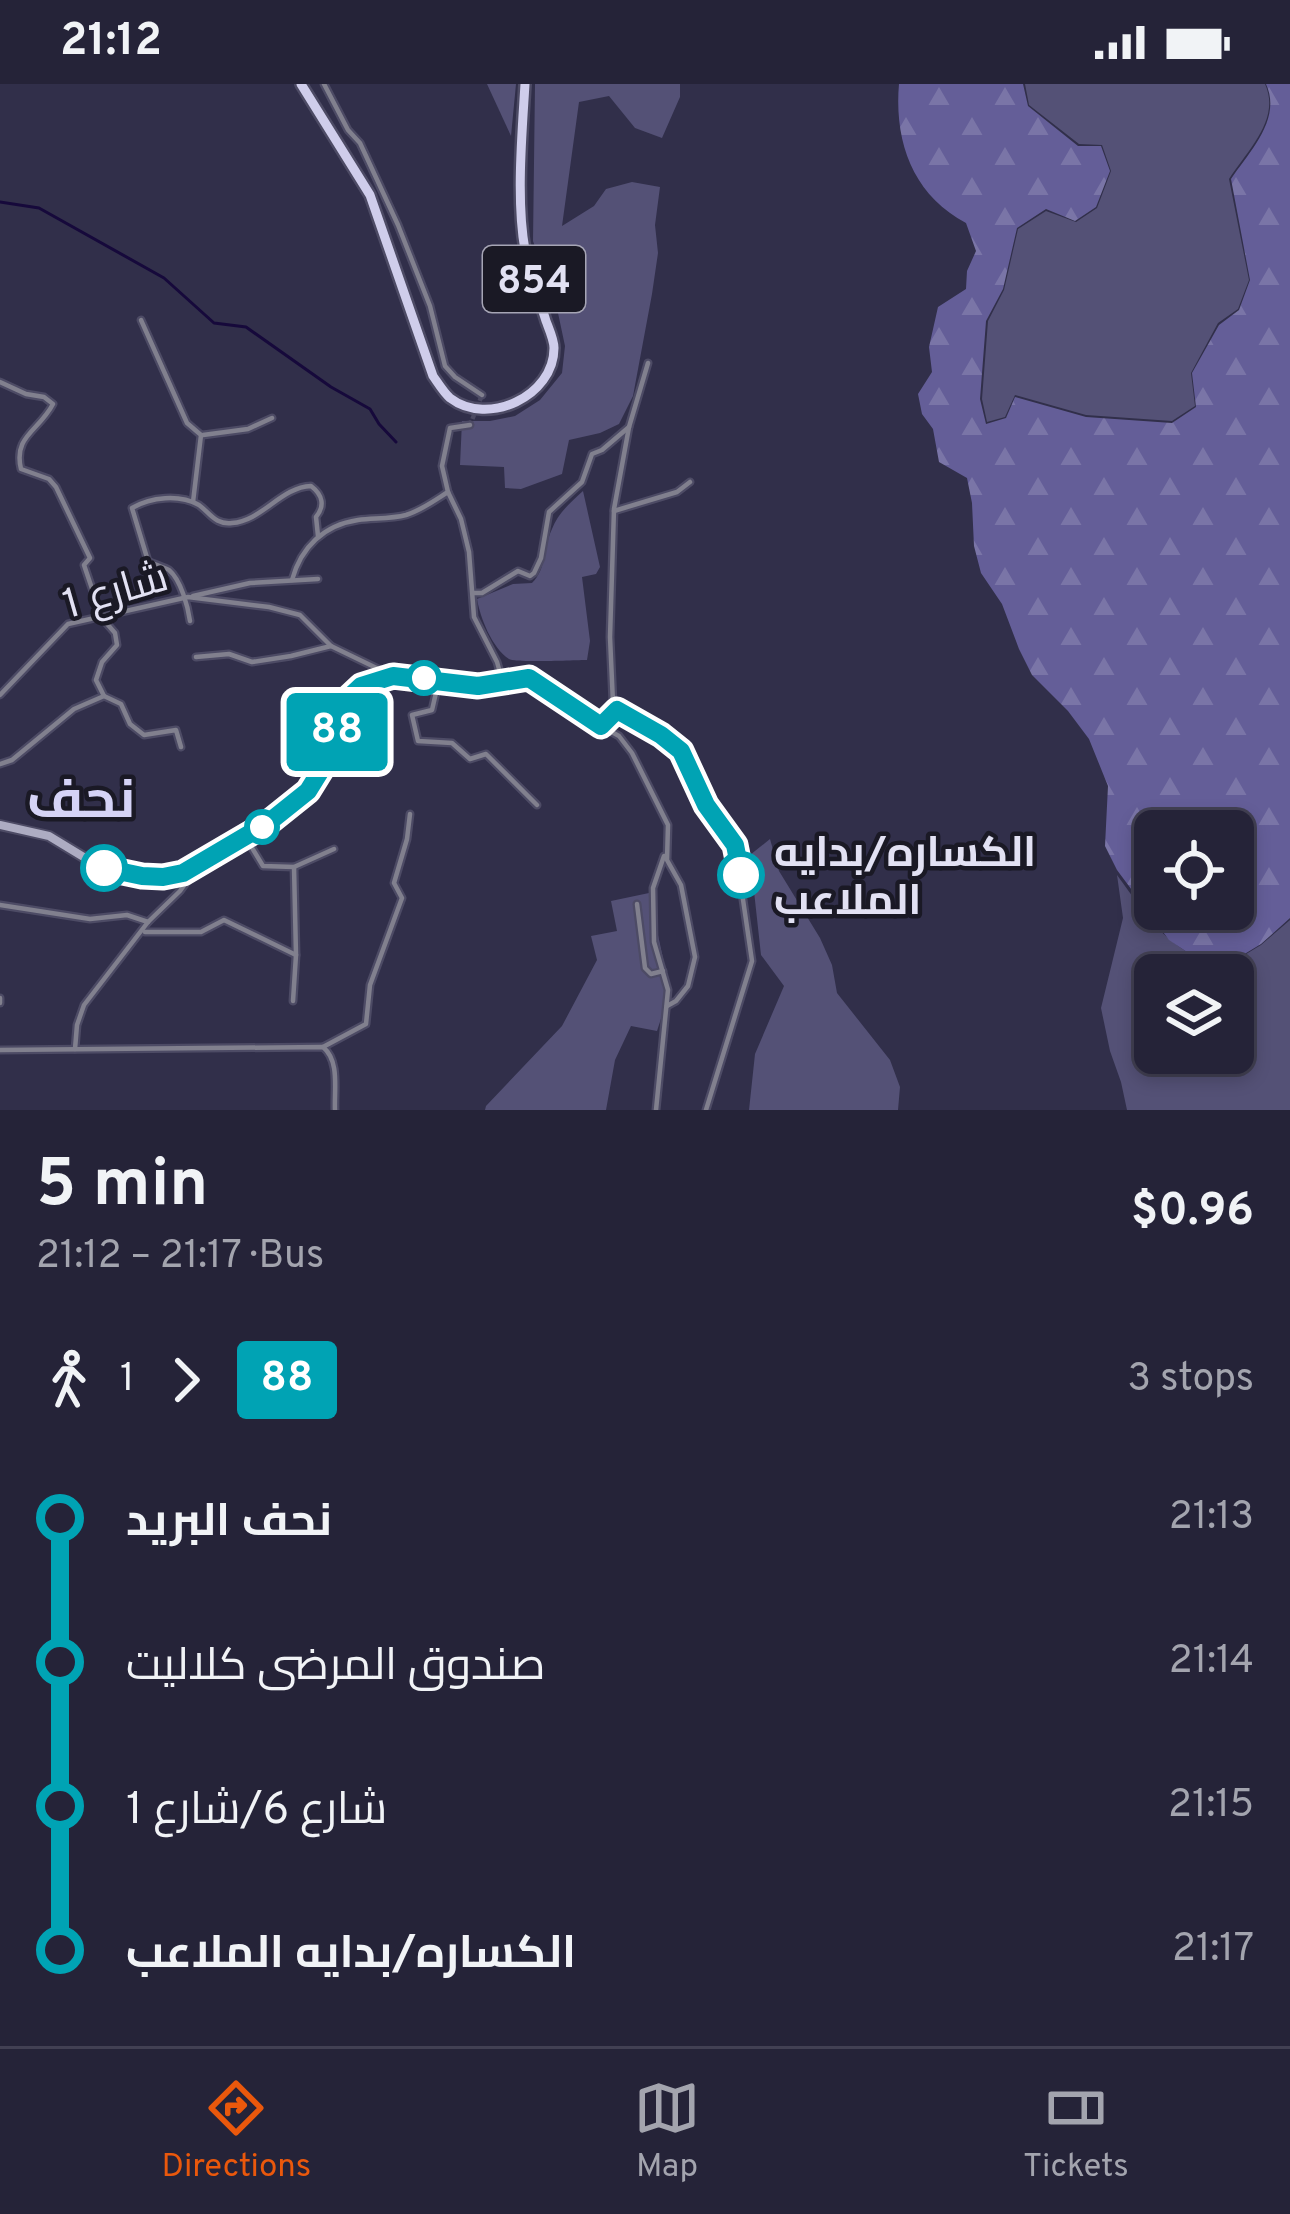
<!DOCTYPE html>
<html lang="en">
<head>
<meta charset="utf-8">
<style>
	body { margin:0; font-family:Overpass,Cairo,sans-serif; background:#312f43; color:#f1f3f6; height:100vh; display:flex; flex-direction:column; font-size:45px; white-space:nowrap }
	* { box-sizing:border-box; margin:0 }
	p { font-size:39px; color:#a3a4ae }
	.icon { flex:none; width:66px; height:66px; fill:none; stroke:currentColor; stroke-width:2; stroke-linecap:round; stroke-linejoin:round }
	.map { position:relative; height:1026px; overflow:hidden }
	.details { display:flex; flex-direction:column; background:#252338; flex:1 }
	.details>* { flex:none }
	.badge { padding:0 24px; border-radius:9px; font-size:42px; line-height:78px }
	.controls { position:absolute; left:1134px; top:726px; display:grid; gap:24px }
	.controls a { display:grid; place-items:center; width:120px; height:120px; border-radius:18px; background:#252338; box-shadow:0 6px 18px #0003,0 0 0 3px #424053; font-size:60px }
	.map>.badge { position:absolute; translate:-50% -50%; box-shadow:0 0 0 6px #fff }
	.legs { display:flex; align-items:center; gap:18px; height:132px; padding:0 36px; font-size:39px }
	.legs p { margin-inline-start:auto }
	.overview { display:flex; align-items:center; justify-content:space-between; height:204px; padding:0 36px }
	h1 { font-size:66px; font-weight:700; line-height:90px }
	ul { padding:0 36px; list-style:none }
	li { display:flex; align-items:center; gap:42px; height:144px; font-size:45px }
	li i { display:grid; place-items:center; width:18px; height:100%; margin:0 15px; background:currentColor }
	li i::after { content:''; width:30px; height:30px; margin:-15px; border:9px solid; border-radius:50%; background:#252338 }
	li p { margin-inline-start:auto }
	li:first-child i { background:linear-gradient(#0000 50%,currentColor 0) }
	li:last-child i { background:linear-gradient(currentColor 50%,#0000 0) }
	.status { display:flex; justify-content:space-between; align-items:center; height:84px; padding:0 60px; background:#252338; direction:ltr }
	.status svg { height:33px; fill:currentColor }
	.dock { display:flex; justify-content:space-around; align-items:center; height:168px; border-top:3px solid #424053; background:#252338; font-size:33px; color:#a3a4ae }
	.dock a { display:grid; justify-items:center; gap:6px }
	.dock .active { color:#ea580c }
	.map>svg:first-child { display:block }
</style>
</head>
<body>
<div class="status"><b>21:12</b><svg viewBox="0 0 49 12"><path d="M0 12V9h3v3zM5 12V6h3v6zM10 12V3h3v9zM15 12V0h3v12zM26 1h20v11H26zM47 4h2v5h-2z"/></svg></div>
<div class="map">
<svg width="1290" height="1026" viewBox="0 0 1290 1026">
	<defs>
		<pattern id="forest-firs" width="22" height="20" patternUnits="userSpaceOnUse" patternTransform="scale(3)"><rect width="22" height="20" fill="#645e98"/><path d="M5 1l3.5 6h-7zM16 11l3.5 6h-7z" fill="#7a75a7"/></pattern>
	</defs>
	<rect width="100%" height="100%" fill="#312f4a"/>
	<g fill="#545176" fill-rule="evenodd">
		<path d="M487 0H516L511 52Z"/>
		<path d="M535 0H680V13L662 54 635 44 609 12 579 18 562 142 594 122 606 105 632 98 660 103 655 141 658 169 652 210 633 312 619 340 600 349 569 356 562 390 521 405 505 404 504 383 460 381 462 337H490L515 332 540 316 562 289 565 262 558 229 533 157Z"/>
		<path d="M1025 0H1265C1281 35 1248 66 1229 95L1249 196 1238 225 1218 239 1191 289 1195 322 1172 337 1086 331 1015 311 1005 333 987 338 982 315 988 237 1004 206 1018 145 1046 127 1076 138 1097 124 1111 87 1102 61 1079 60 1029 21Z"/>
		<path d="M583 407 600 483 596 490 582 493 590 557 587 576C576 576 514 579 509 575 492 564 480 533 477 515L513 500 532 499C547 484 543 464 552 445 558 429 571 418 583 407Z"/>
		<path d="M770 755 779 787 820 854 832 881 837 909 890 976 900 1003 898 1026H749L755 970 784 902 761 871 750 771Z"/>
		<path d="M1117 791C1150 836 1167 866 1223 884L1261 861 1290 836V1026H1127L1121 998 1110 967 1101 924 1123 834ZM1155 891H1233V969H1155Z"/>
		<path d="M649 809 670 907 657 947 631 942 615 976 606 1026H485L486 1022 562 942 597 876 591 852 617 847 611 817Z"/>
	</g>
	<path fill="url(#forest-firs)" fill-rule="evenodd" d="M899 0H1023L1028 22 1078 62H1101L1110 87 1096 123 1075 137 1046 125 1017 144 1003 205 986 237 980 315 986 340 1006 334 1015 313 1086 333 1172 339 1196 323 1192 289 1219 241 1239 226 1250 196 1231 95C1250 67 1282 35 1266 0H1290V834L1261 860 1223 883 1196 874 1169 856 1117 786 1105 762 1108 702 1089 655 1068 627 1032 591 1019 565 1002 520 981 489 974 462 972 419 967 394 939 378 933 345 922 330 918 310 932 288 929 263 938 223 966 205 967 187 976 167 966 139C913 111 894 58 899 0ZM1155 747H1233V825H1155Z"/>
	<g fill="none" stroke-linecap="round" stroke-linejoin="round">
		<path stroke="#16093b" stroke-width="3" d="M0 118 39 124 164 194 214 239 246 243 331 303 370 325 379 340 396 358"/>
		<path stroke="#4c4a63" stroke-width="4.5" stroke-dasharray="4.5 2" stroke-linecap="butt" d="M470 341 482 311"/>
		<defs>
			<g id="street">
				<path d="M324 0 348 46 360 59 398 141 430 222 445 282 455 293 482 311"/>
				<path d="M141 236 187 339 201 351 193 418"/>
				<path d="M0 298 26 310 44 313 53 320C39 347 13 352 21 385L49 395 56 403 90 474 84 481 102 534 115 549 117 561 102 578 96 596 104 612 121 620 130 640 144 651 176 646 181 663"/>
				<path d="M470 341 450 344 442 382 448 408 461 435 469 468 474 533 497 578 503 599 529 594 601 642 617 625 661 651 681 667 706 721 735 761 752 877 706 1026"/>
				<path d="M203 351 248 345 272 334"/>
				<path d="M614 427 677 408 690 398"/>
				<path d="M292 496C301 463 324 441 358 436 374 434 391 435 406 431 422 426 434 417 448 408"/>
				<path d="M473 509H482L518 487 530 492 534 489 541 474 549 428 582 398 592 370 602 366 629 343"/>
				<path d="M193 512 250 499 318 495"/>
				<path d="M190 537C188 523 181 496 169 486 166 484 151 479 148 477L132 424C151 413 179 410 199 421 210 429 215 441 232 439 262 437 281 403 311 402 323 411 325 422 316 433L318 452"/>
				<path d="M196 573 229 570 252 578 291 572 331 562"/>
				<path d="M438 600 432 626 412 631 418 657 452 659 470 675 486 670 537 721"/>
				<path d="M0 611 68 540 188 513 269 523 300 531 331 562 393 592"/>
				<path d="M617 625 613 619 610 553 614 425 629 343 648 279"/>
				<path d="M601 642 619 652 632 669 668 741 667 776 681 801 695 873 688 902 676 917 667 922"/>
				<path d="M0 680 12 676 74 625 104 612"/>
				<path d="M246 754 263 782 294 783 334 765"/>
				<path d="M637 820 645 884 651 890 663 887"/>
				<path d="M0 821 90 835 127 831 148 838"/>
				<path d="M145 848H201L224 836 296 871"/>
				<path d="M0 914V919"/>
				<path d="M293 917 296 871 294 783"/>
				<path d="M323 963 366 940 370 901 402 814 394 799 407 755 410 730"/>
				<path d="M75 965 77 941 84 921 148 838 180 807 196 785"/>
				<path d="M0 966 323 963C340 977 334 1006 335 1026"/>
				<path d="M656 1026 668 906 654 858 653 804 664 772"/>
			</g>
			<path id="secondary" d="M0 741 49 752 100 783 142 792 183 789 246 753 308 707 326 678 346 617 361 603 393 592 478 603 503 599"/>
			<path id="primary" d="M301 0 370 111 433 292C438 299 444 309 450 314 488 343 554 312 554 264 554 256 549 245 546 237 539 214 529 190 525 166 516 117 522 50 525 0"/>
		</defs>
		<use href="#street" stroke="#4d4b65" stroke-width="9"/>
		<use href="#secondary" stroke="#4d4b65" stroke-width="12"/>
		<use href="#primary" stroke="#4d4b65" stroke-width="14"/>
		<use href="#street" stroke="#81808e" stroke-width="4.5"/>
		<use href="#secondary" stroke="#adacc2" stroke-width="8"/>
		<use href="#primary" stroke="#cfcdeb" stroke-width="9"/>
	</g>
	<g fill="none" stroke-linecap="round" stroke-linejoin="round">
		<defs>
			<path id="line-1" d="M104 784 142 792 163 793 183 789 268 739 308 707 326 678 346 616 361 602 393 592 478 602 529 594 601 642 617 626 661 651 681 667 706 721 735 761 741 791"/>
		</defs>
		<use href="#line-1" stroke="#fff" stroke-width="27"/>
		<use href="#line-1" stroke="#00a3b4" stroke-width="18"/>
	</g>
	<g fill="#fff" stroke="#00a3b4" stroke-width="6">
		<circle cx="424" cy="594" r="15"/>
		<circle cx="262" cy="743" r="15"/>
		<circle cx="104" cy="784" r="21"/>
		<circle cx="741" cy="791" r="21"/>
	</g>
	<g text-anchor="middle" stroke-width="9" stroke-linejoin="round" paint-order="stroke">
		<rect fill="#1a1925" stroke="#a6a5b5" stroke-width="3" x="483" y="162" width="102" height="66" rx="9"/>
		<g font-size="39" font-weight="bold" fill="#e2e1f3">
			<text x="534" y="209">854</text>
		</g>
		<g font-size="42" fill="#e2e1f3" stroke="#1a1925">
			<text transform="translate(115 505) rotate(-16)" y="15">شارع 1</text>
		</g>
		<g font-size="42" font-weight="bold" fill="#e2e1f3" stroke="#1a1925" text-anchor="start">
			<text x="774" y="782">الكساره/بدايه<tspan x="774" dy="48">الملاعب</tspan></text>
		</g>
		<g font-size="54" font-weight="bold" fill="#d5d3f6" stroke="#1a1925">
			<text x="81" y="733">نحف</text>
		</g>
	</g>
</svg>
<div class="controls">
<a><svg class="icon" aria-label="locate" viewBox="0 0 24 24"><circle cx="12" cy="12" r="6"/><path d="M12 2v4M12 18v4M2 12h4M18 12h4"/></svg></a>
<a><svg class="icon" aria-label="layers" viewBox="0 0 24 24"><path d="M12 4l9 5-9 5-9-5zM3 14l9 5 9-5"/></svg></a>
</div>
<b class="badge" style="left:337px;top:648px;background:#00a3b4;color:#fff">88</b>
</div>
<section class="details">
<div class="overview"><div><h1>5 min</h1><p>21:12 – 21:17 · Bus</p></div><b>$0.96</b></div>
<div class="legs"><svg class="icon" aria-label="walk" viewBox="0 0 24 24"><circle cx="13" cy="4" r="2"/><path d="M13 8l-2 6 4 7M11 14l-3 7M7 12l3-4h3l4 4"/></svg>1<svg class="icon" aria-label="forward" viewBox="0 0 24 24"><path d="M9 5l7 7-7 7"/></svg><b class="badge" style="background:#00a3b4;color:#fff">88</b><p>3 stops</p></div>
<ul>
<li><i style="color:#00a3b4"></i><b>نحف البريد</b><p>21:13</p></li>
<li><i style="color:#00a3b4"></i><span>صندوق المرضى كلاليت</span><p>21:14</p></li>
<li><i style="color:#00a3b4"></i><span>شارع 6/شارع 1</span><p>21:15</p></li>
<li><i style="color:#00a3b4"></i><b>الكساره/بدايه الملاعب</b><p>21:17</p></li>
</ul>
</section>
<nav class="dock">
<a class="active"><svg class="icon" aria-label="directions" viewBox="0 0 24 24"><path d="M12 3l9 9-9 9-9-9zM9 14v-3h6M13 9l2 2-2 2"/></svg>Directions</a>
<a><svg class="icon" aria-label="map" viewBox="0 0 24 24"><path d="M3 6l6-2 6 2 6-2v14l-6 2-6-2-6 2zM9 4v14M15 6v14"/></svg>Map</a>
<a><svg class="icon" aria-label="tickets" viewBox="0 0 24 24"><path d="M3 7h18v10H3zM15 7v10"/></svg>Tickets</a>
</nav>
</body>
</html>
